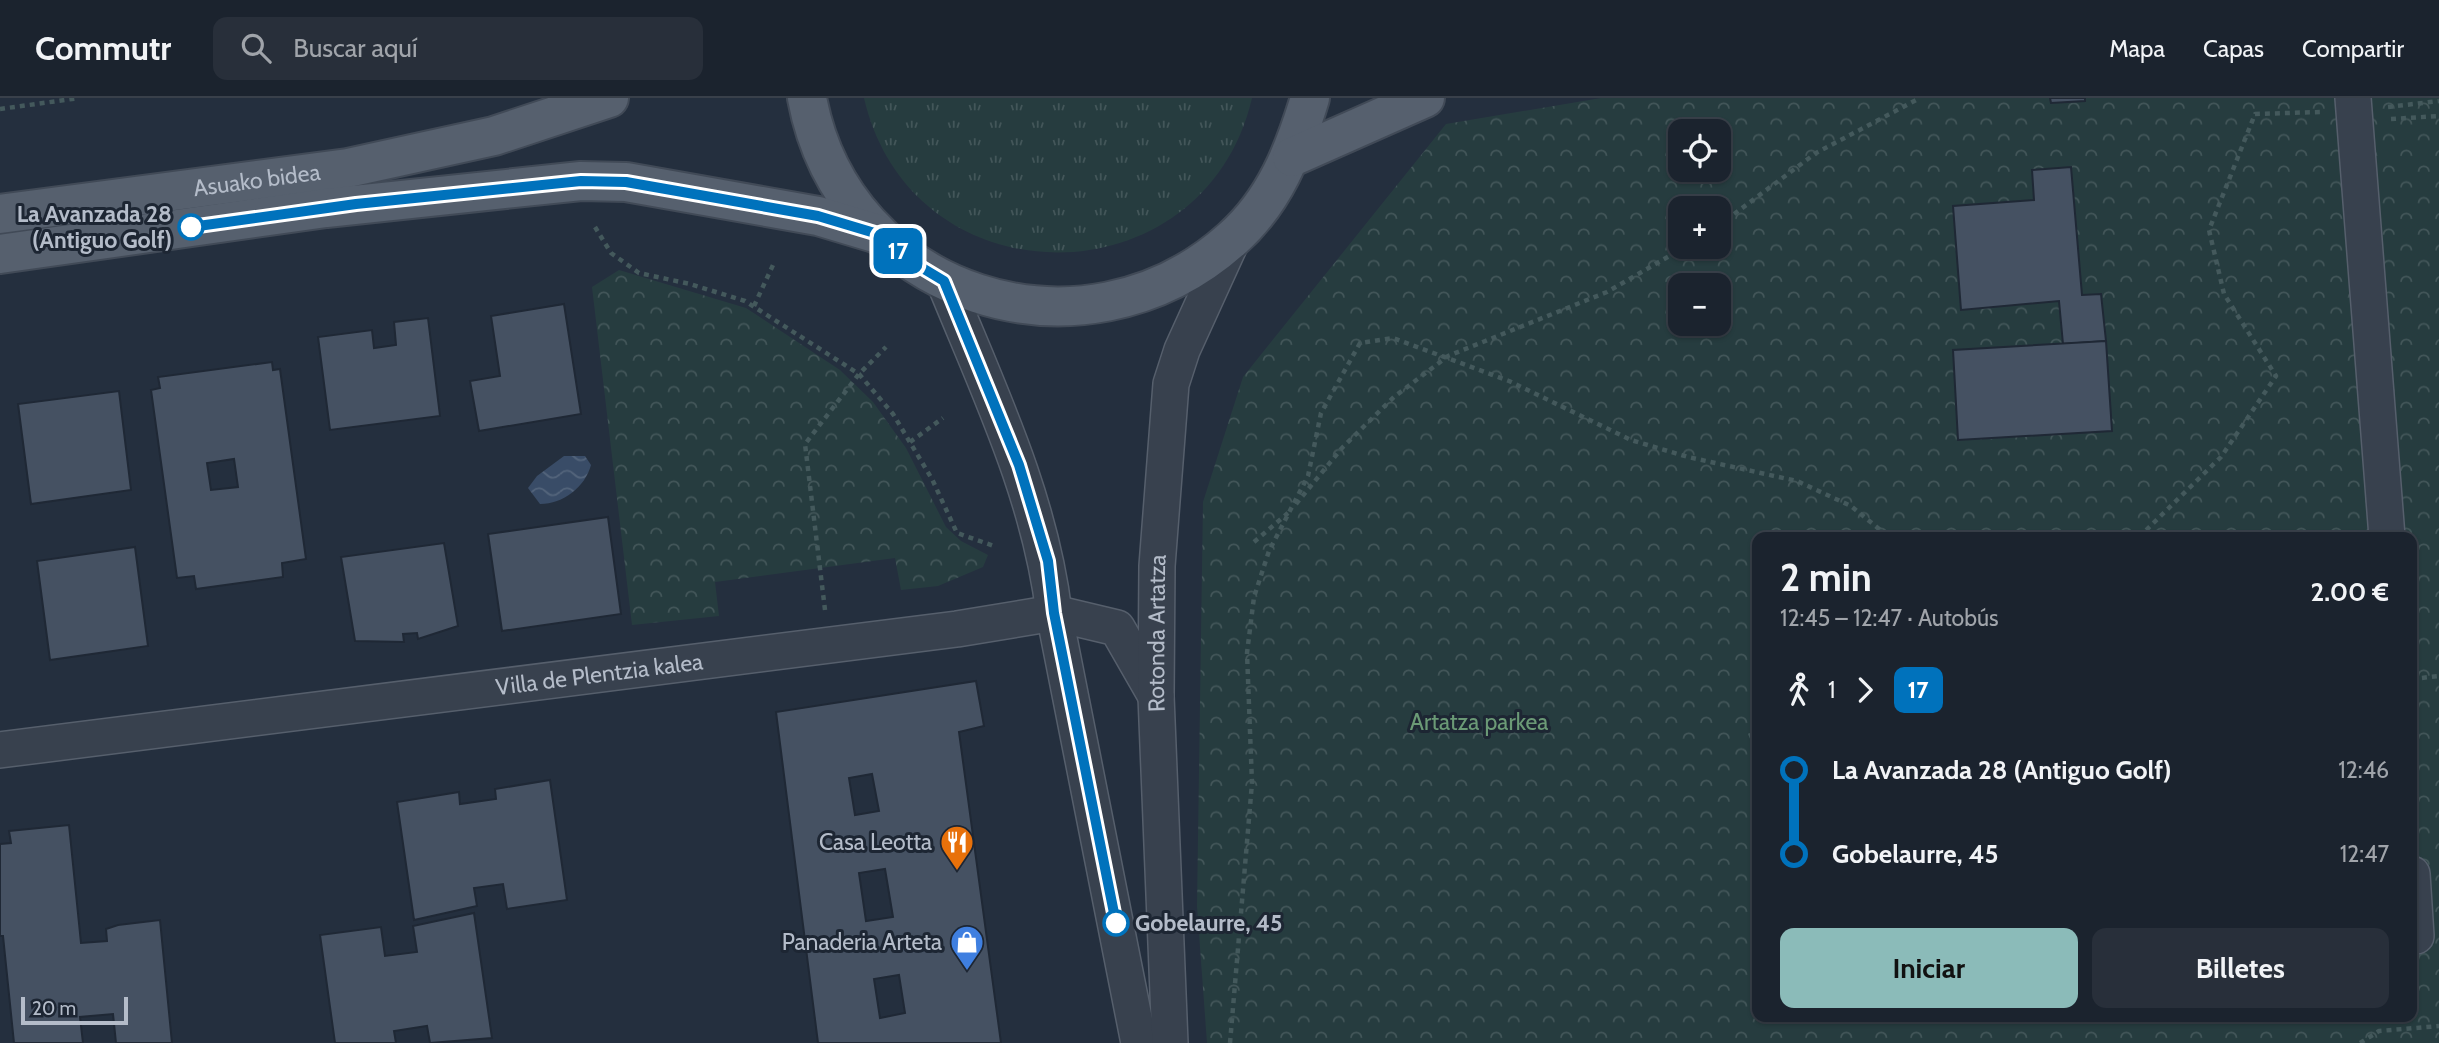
<!DOCTYPE html>
<html lang="es">
<head>
<meta charset="utf-8">
<style>
	body { margin:0; font-family:Cabin,sans-serif; background:#282f3a; color:#f1f3f6; height:100vh; display:flex; flex-direction:column; font-size:26px; white-space:nowrap }
	* { box-sizing:border-box; margin:0 }
	p { font-size:23px; color:#a0a4aa }
	.icon { flex:none; width:38px; height:38px; fill:none; stroke:currentColor; stroke-width:2; stroke-linecap:round; stroke-linejoin:round }
	.map { position:relative; flex:1; overflow:hidden }
	.side { position:absolute; left:1752px; top:434px; width:665px; height:490px; display:flex; flex-direction:column; background:#1b232e; border-radius:14px; box-shadow:0 2px 5px #0004,0 0 0 2px #39404a }
	.side>* { flex:none }
	.badge { padding:0 14px; border-radius:10px; font-size:24px; line-height:46px }
	.tools { position:absolute; left:1668px; top:21px; display:grid; gap:14px }
	.tools a { display:grid; place-items:center; width:63px; height:63px; border-radius:14px; background:#1b232e; box-shadow:0 2px 5px #0004,0 0 0 2px #39404a; font-size:35px }
	.scale { position:absolute; left:21px; bottom:18px; width:107px; box-sizing:border-box; padding-left:7px; border:4px solid #b4bcc9; border-top:0; font-size:19px; line-height:24px; white-space:nowrap; color:#b4bcc9; -webkit-text-stroke:5px #1d2633; paint-order:stroke }
	.map>.badge { position:absolute; translate:-50% -50%; box-shadow:0 0 0 4px #fff }
	.legs { display:flex; align-items:center; gap:10px; height:77px; padding:0 28px; font-size:23px }
	.legs p { margin-inline-start:auto }
	.overview { display:flex; align-items:center; justify-content:space-between; height:119px; padding:0 28px }
	h1 { font-size:38px; font-weight:700; line-height:52px }
	.button { display:flex; gap:14px; margin-top:auto; padding:14px 28px }
	.button a { flex:1; height:80px; border-radius:14px; background:#8bbbb9; color:#111; font-size:28px; font-weight:700; line-height:80px; text-align:center }
	.button a+a { background:#282f3a; color:#f1f3f6 }
	ul { padding:0 28px; list-style:none }
	li { display:flex; align-items:center; gap:24px; height:84px; font-size:26px }
	li i { display:grid; place-items:center; width:10px; height:100%; margin:0 9px; background:currentColor }
	li i::after { content:''; width:18px; height:18px; margin:-9px; border:5px solid; border-radius:50%; background:#1b232e }
	li p { margin-inline-start:auto }
	li:first-child i { background:linear-gradient(#0000 50%,currentColor 0) }
	li:last-child i { background:linear-gradient(currentColor 50%,#0000 0) }
	header { display:flex; align-items:center; gap:42px; box-sizing:border-box; height:98px; padding:0 35px; background:#1b232e; border-bottom:2px solid #39404a }
	header strong { font-size:33px }
	nav { display:flex; gap:38px; margin-inline-start:auto; font-size:24px }
	.search { width:490px; height:63px; background:#282f3a; display:flex; align-items:center; gap:18px; box-sizing:border-box; padding:0 24px; border-radius:14px; color:#a0a4aa; font-size:26px }
	.map>svg:first-child { display:block }
</style>
</head>
<body>
<header>
<strong>Commutr</strong>
<div class="search"><svg class="icon" aria-label="search" viewBox="0 0 24 24"><circle cx="10" cy="10" r="6"/><path d="M15 15l6 6"/></svg>Buscar aquí</div>
<nav><a>Mapa</a><a>Capas</a><a>Compartir</a></nav>
</header>
<div class="map">
<svg width="2439" height="945" viewBox="0 0 2439 945">
	<defs>
		<pattern id="grass-tufts" width="24" height="20" patternUnits="userSpaceOnUse" patternTransform="scale(1.75)"><rect width="24" height="20" fill="#263c3f"/><path d="M3 7l-1-3M5 7V3M7 7l1-3M15 17l-1-3M17 17v-4M19 17l1-3" fill="none" stroke="#435659"/></pattern>
		<pattern id="park-crowns" width="20" height="18" patternUnits="userSpaceOnUse" patternTransform="scale(1.75)"><rect width="20" height="18" fill="#263c3f"/><path d="M2 6a3 3 0 1 1 6 0M12 15a3 3 0 1 1 6 0" fill="none" stroke="#435659"/></pattern>
		<pattern id="water-waves" width="16" height="10" patternUnits="userSpaceOnUse" patternTransform="scale(1.75)"><rect width="16" height="10" fill="#394c67"/><path d="M0 5q4-4 8 0t8 0" fill="none" stroke="#53647b"/></pattern>
	</defs>
	<rect width="100%" height="100%" fill="#242f3e"/>
	<path fill="url(#grass-tufts)" d="M864 0H1252C1204 205 912 207 864 0Z"/>
	<g fill="url(#park-crowns)" fill-rule="evenodd">
		<path d="M1601 0H2439V945H1207L1197 808 1203 404 1243 279 1446 26ZM1680 33H1718V72H1680ZM1680 110H1718V149H1680ZM1680 187H1718V226H1680ZM1757 439H2412V919H1757Z"/>
		<path d="M619 172 746 210 840 272 873 304 906 350 946 429 961 443 988 457 983 469 938 488 901 492 895 460 715 484 719 518 632 527 592 189Z"/>
	</g>
	<path fill="url(#water-waves)" d="M564 358H585L591 367C585 389 563 406 540 406L528 390 537 378Z"/>
	<g fill="#455162" stroke="#1f2835" stroke-width="2" fill-rule="evenodd">
		<path d="M2050 0H2085V3L2051 5Z"/>
		<path d="M2071 69 2082 197 2101 196 2106 243 2063 246 2059 203 1961 212 1953 108 2034 102 2032 72Z"/>
		<path d="M564 206 581 316 479 333 470 283 500 278 491 218Z"/>
		<path d="M428 220 440 318 330 332 318 239 372 232 374 250 396 247 394 224Z"/>
		<path d="M2106 243 2112 333 1958 342 1953 252Z"/>
		<path d="M272 264 273 272 280 271 306 461 282 465 283 479 196 491 194 478 177 480 151 292 160 290 158 279ZM234 361 238 389 211 392 207 365Z"/>
		<path d="M119 293 131 392 31 406 18 306Z"/>
		<path d="M608 419 621 516 502 533 488 436Z"/>
		<path d="M444 445 458 528 418 541 417 535 403 536 404 544 355 543 341 459Z"/>
		<path d="M135 449 148 548 50 562 37 463Z"/>
		<path d="M976 583 984 628 959 634 1001 945H818L776 614ZM872 676 879 713 855 717 849 680ZM885 771 893 819 866 823 859 775ZM899 877 905 915 880 920 874 881Z"/>
		<path d="M550 682 567 802 507 811 503 786 474 790 477 808 414 822 397 704 459 694 460 706 496 701 495 691Z"/>
		<path d="M69 727 81 845 107 843 106 831 118 827 160 822 172 945H116L113 916 80 919 83 945H14L3 838H0V746L11 745 9 733Z"/>
		<path d="M474 815 492 940 430 945 427 928 394 933 396 945H335L320 837 381 829 385 858 417 854 413 828Z"/>
	</g>
	<g fill="none" stroke-linecap="round" stroke-linejoin="round">
		<defs>
			<g id="minor">
				<path d="M2353 0 2387 439"/>
				<path d="M944 183C988 291 1040 398 1054 515L1139 945"/>
				<path id="s1" d="M0 652 957 531 1054 515 1117 530 1156 598"/>
				<path d="M2412 776 2416 838"/>
				<path id="s2" d="M1170 945 1156 598 1157 468 1171 286 1182 252 1233 140"/>
			</g>
			<g id="major">
				<path d="M807 0C844 199 1083 275 1232 141 1275 103 1294 53 1310 0"/>
				<path d="M1292 59 1425 0"/>
				<path id="s3" d="M0 116 348 70 494 38 609 0"/>
				<path d="M0 156 326 110 581 83 626 84 818 118 878 136"/>
			</g>
		</defs>
		<use href="#minor" stroke="#565f6c" stroke-width="38"/>
		<use href="#major" stroke="#414a57" stroke-width="42"/>
		<g stroke="#44595c" stroke-width="4.5" stroke-dasharray="5 5" stroke-linecap="butt">
			<path d="M2388 9 2439 3"/>
			<path d="M0 11 79 0"/>
			<path d="M2391 21 2439 18"/>
			<path d="M1718 128 1816 55 1920 0"/>
			<path d="M595 129 611 155 639 175 690 186 745 203 859 276 893 316 932 381 957 435 994 448"/>
			<path d="M754 208 773 167"/>
			<path d="M910 344 943 320"/>
			<path d="M1296 406 1342 350 1394 299 1448 258 1607 194 1685 149"/>
			<path d="M2139 439 2221 359 2276 278 2224 196 2209 132 2255 16 2320 14"/>
			<path d="M1254 444 1288 415"/>
			<path d="M825 512 805 346 859 276 886 249"/>
			<path d="M2412 581 2439 578"/>
			<path d="M1750 635 1757 652"/>
			<path d="M1230 945 1252 685 1247 555 1254 499 1269 453 1308 378 1321 315 1360 245 1393 240 1509 283 1631 342 1688 359 1797 383 1851 408 1884 435V439"/>
			<path d="M2360 945 2379 933 2439 928"/>
		</g>
		<use href="#minor" stroke="#38414e" stroke-width="35"/>
		<use href="#major" stroke="#56606e" stroke-width="38"/>
	</g>
	<g fill="none" stroke-linecap="round" stroke-linejoin="round">
		<defs>
			<path id="line-1" d="M191 129 356 106 581 83 626 84 818 118 878 136 909 162 944 183 1019 367 1048 463 1054 515 1116 825"/>
		</defs>
		<use href="#line-1" stroke="#fff" stroke-width="16"/>
		<use href="#line-1" stroke="#0072bc" stroke-width="10"/>
	</g>
	<defs>
		<symbol id="restaurant-pin" viewBox="-11 -11 22 30"><path d="M0 17L-7.5 6A9.5 9.5 0 1 1 7.5 6Z" fill="#e8710a" stroke="#1d2633"/><path d="M-5-6h1v4h1v-4h1v4h1v-4h1v5L-1.5 .5V6h-2V.5L-5-1ZM5-6V6H3V1.5H1.5Q1.5-4 5-6Z" fill="#fff"/></symbol>
		<symbol id="shop-pin" viewBox="-11 -11 22 30"><path d="M0 17L-7.5 6A9.5 9.5 0 1 1 7.5 6Z" fill="#3f7fe0" stroke="#1d2633"/><path d="M-5-2.5h2.3a2.7 3.5 0 0 1 5.4 0H5L5.5 6h-11ZM-1.5-2.5h3a1.5 2.3 0 0 0-3 0Z" fill="#fff"/></symbol>
	</defs>
	<g fill-rule="evenodd">
		<use href="#restaurant-pin" x="938" y="725" width="38" height="52"/>
		<use href="#shop-pin" x="948" y="825" width="38" height="52"/>
	</g>
	<g fill="#fff" stroke="#0072bc" stroke-width="3.5">
		<circle cx="191" cy="129" r="12"/>
		<circle cx="1116" cy="825" r="12"/>
	</g>
	<g text-anchor="middle" stroke-width="6" stroke-linejoin="round" paint-order="stroke">
		<g font-size="23" fill="#b4bcc9" stroke="#1d2633">
			<text dy="8" stroke="none"><textPath href="#s3" startOffset="259">Asuako bidea</textPath></text>
			<text dy="8" stroke="none"><textPath href="#s2" startOffset="410">Rotonda Artatza</textPath></text>
			<text dy="8" stroke="none"><textPath href="#s1" startOffset="604">Villa de Plentzia kalea</textPath></text>
		</g>
		<g font-size="23" font-weight="bold" fill="#b4bcc9" stroke="#1d2633" text-anchor="end">
			<text x="172" y="124">La Avanzada 28<tspan x="172" dy="26">(Antiguo Golf)</tspan></text>
			<text x="1135" y="833" text-anchor="start">Gobelaurre, 45</text>
		</g>
		<g font-size="23" fill="#6b9a76" stroke="#1d2633">
			<text x="1479" y="632">Artatza parkea</text>
		</g>
		<g font-size="23" fill="#b4bcc9" stroke="#1d2633" text-anchor="end">
			<text x="932" y="752">Casa Leotta</text>
			<text x="942" y="852">Panaderia Arteta</text>
		</g>
	</g>
</svg>
<div class="tools">
<a><svg class="icon" aria-label="locate" viewBox="0 0 24 24"><circle cx="12" cy="12" r="6"/><path d="M12 2v4M12 18v4M2 12h4M18 12h4"/></svg></a>
<a>+</a>
<a>−</a>
</div>
<div class="scale">20 m</div>
<b class="badge" style="left:898px;top:153px;background:#0072bc;color:#fff">17</b>
<section class="side">
<div class="overview"><div><h1>2 min</h1><p>12:45 – 12:47 · Autobús</p></div><b>2.00 €</b></div>
<div class="legs"><svg class="icon" aria-label="walk" viewBox="0 0 24 24"><circle cx="13" cy="4" r="2"/><path d="M13 8l-2 6 4 7M11 14l-3 7M7 12l3-4h3l4 4"/></svg>1<svg class="icon" aria-label="forward" viewBox="0 0 24 24"><path d="M9 5l7 7-7 7"/></svg><b class="badge" style="background:#0072bc;color:#fff">17</b></div>
<ul>
<li><i style="color:#0072bc"></i><b>La Avanzada 28 (Antiguo Golf)</b><p>12:46</p></li>
<li><i style="color:#0072bc"></i><b>Gobelaurre, 45</b><p>12:47</p></li>
</ul>
<div class="button"><a>Iniciar</a><a>Billetes</a></div>
</section>
</div>
</body>
</html>
